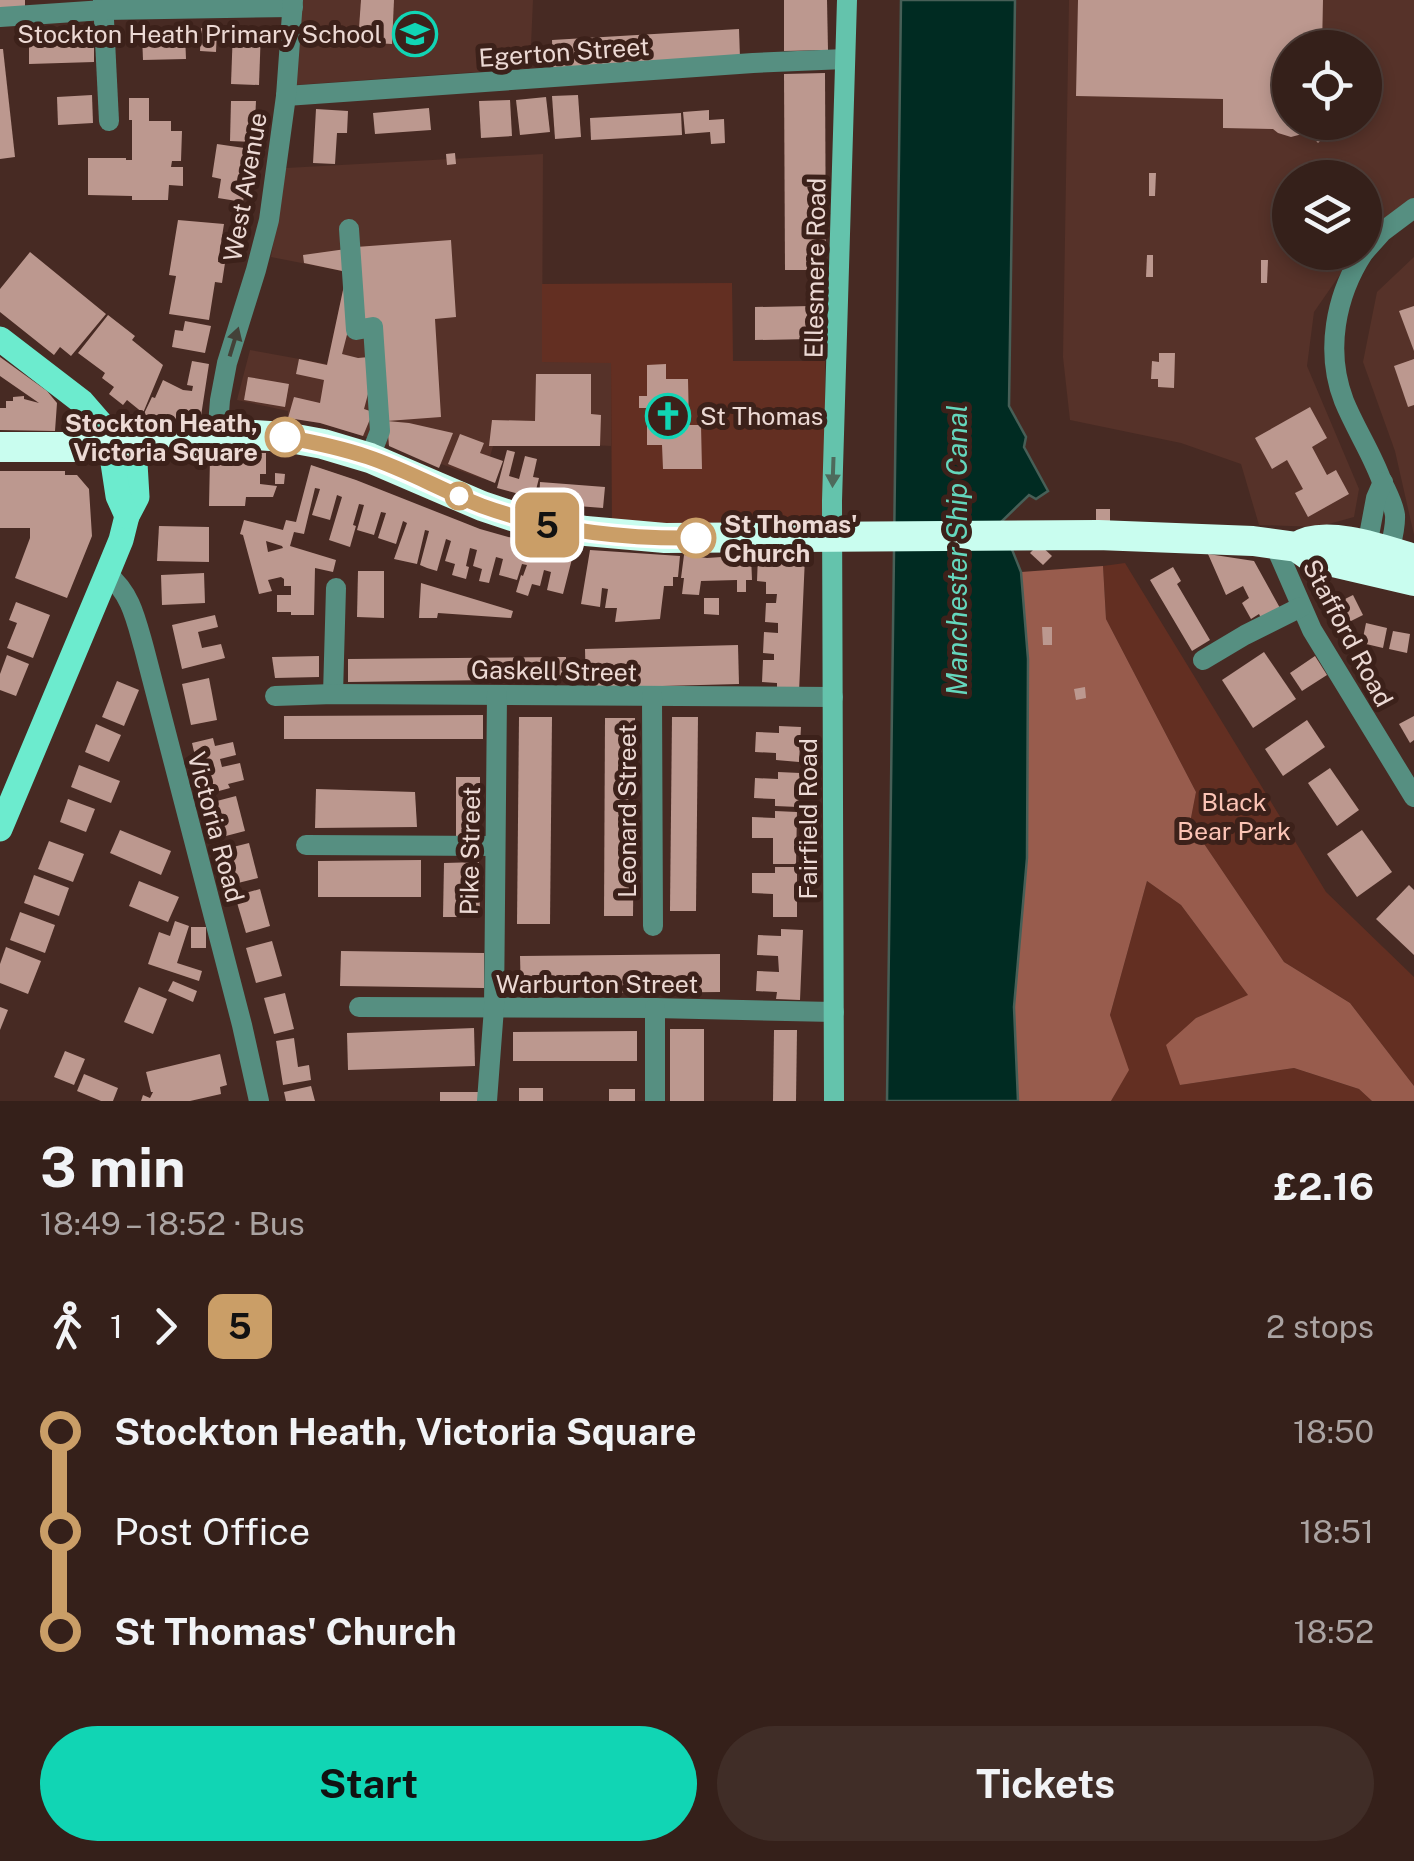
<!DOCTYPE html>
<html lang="en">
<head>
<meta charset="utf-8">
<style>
	body { margin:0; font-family:"Public Sans",sans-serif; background:#402d27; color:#f1f3f6; height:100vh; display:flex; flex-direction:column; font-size:38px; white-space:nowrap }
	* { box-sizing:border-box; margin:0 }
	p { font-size:32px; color:#aaa3a2 }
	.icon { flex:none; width:55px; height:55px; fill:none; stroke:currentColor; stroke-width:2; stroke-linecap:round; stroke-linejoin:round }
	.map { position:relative; height:1101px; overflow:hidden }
	.sheet { display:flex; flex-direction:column; background:#35201a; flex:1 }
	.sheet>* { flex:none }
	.badge { padding:0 20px; border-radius:15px; font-size:35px; line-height:65px }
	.fabs { position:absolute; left:1272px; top:30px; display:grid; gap:20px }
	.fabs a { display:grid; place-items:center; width:110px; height:110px; border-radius:50%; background:#35201a; box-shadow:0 5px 15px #0003,0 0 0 2px #4f3e39; font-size:50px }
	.map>.badge { position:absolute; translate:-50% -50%; box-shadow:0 0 0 5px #fff }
	.legs { display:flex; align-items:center; gap:15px; height:110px; padding:0 40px; font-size:32px }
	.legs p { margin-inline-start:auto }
	.head { display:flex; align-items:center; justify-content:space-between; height:170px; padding:0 40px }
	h1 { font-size:55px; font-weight:700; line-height:75px }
	.cta { display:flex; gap:20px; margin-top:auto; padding:20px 40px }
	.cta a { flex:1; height:115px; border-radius:60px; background:#11d5b4; color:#111; font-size:40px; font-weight:700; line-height:115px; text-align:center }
	.cta a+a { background:#402d27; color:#f1f3f6 }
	ul { padding:0 40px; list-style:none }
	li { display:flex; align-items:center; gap:35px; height:100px; font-size:38px }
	li i { display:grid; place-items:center; width:15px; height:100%; margin:0 12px; background:currentColor }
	li i::after { content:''; width:25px; height:25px; margin:-12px; border:8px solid; border-radius:50%; background:#35201a }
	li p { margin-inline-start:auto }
	li:first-child i { background:linear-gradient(#0000 50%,currentColor 0) }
	li:last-child i { background:linear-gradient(currentColor 50%,#0000 0) }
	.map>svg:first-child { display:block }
</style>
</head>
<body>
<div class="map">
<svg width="1414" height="1101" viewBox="0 0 1414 1101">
	<rect width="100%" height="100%" fill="#472a23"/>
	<g fill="#563229" fill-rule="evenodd">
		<path d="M301 0H533L530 68 295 85Z"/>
		<path d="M1069 0H1414V203L1365 238V178H1290V252L1355 253 1314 312 1307 366 1359 489 1354 517 1318 527 1259 525 1241 464 1181 443 1070 420 1063 357ZM1290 48H1365V122H1290Z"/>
		<path d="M543 154 542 362H611V446L495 440 483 479 363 436 320 423 288 418V411L237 400 250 350 327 364 347 272 271 257 286 168Z"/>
		<path d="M1414 257V535L1395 451 1363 362 1377 292Z"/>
	</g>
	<g fill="#632f22">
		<path d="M732 283 733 361H825V531L612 532 611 363 542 362V284Z"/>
		<path d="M1125 563 1326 892 1414 977V1086L1350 1003 1284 962 1190 823 1196 792 1106 619 1103 566Z"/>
		<path d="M1147 881 1181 905 1249 996 1196 1018 1180 1085 1294 1068 1359 1089 1372 1101H1111L1128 1070 1110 1015Z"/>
	</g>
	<path fill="#985c4d" d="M1103 566 1106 619 1196 792 1190 823 1284 962 1350 1003 1414 1086V1101H1372L1359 1089 1294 1068 1180 1085 1166 1045 1196 1018 1248 995 1181 905 1147 881 1110 1015 1129 1070 1111 1101H1018L1014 1007 1027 847 1028 659 1021 572Z"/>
	<path fill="#002b22" stroke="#475f57" stroke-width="2.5" d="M901 0H1015L1009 406 1026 437 1024 447 1048 491 1036 499 1029 495 1001 522 1021 572 1028 659 1027 858 1014 1007 1018 1101H887Z"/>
	<g fill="#bc988f" fill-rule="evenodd">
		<path d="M0 0H25V12L0 13Z"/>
		<path d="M361 0H394L392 44 358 42Z"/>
		<path d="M784 0H827L828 50 784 51Z"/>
		<path d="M1078 0H1323L1322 48H1290V122H1319L1306 133 1291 137 1278 133 1273 129 1223 128V99L1076 96Z"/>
		<path d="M201 28 217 29 216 52 200 51Z"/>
		<path d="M233 29H261L259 85 231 84Z"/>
		<path d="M739 29 740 58 553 68 552 40Z"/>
		<path d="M94 33V62L29 64V35Z"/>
		<path d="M185 34 186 59 143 60 142 35Z"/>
		<path d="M0 49H3L15 157 0 159Z"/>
		<path d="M825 73 826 270H785L784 74Z"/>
		<path d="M92 95 93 123 58 125 57 97Z"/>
		<path d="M578 95 581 137 555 139 552 96Z"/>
		<path d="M546 97 550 132 520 135 516 100Z"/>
		<path d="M129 98H149V121H171V131H182L181 161H172L171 167H183V186L169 185 168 200H132V196L88 195V158H126V160H132V120H129Z"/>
		<path d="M510 100 512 136 481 138 479 101Z"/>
		<path d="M231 101H256L254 142 230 141Z"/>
		<path d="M429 108 431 130 375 134 373 113Z"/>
		<path d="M316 109 348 111 347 133H337L335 164 313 163Z"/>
		<path d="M709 110V120L724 119 725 143 711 144 710 132 685 134 683 112Z"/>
		<path d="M681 113 682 135 591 140 590 118Z"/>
		<path d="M1322 122H1328L1333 128 1318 143 1310 134Z"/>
		<path d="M217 144 251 149 243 202 218 198 221 179 212 177Z"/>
		<path d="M455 153 456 164 447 165 446 154Z"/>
		<path d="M1149 173H1156L1155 196H1149Z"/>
		<path d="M178 220 224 224 218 262 225 263 222 283 215 282 209 320 169 314 176 276 169 275Z"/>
		<path d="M451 240 456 317 435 319 441 417 387 421 362 323 356 247Z"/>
		<path d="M346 249 347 272 304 263 303 255Z"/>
		<path d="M30 252 106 314 71 356 60 347 54 355 0 312V289Z"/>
		<path d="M1147 255H1153V277H1146Z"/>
		<path d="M1261 260H1268L1267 283H1261Z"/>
		<path d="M346 276 350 323 342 354 358 358 369 357 372 379 364 409 373 412 363 436 320 423 288 418 294 397 320 403 324 380 296 374 299 359 327 365Z"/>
		<path d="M811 306V339L755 340V307Z"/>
		<path d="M1414 306V351L1399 311Z"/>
		<path d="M108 315 135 336 132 340 163 365 143 413 127 400 123 405 109 394 114 387 102 378 105 373 78 353Z"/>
		<path d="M185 321 211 326 205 353 172 347 175 330 183 331Z"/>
		<path d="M1159 353H1175L1174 388 1158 387V379H1151L1152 361 1159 362Z"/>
		<path d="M0 357 47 391 57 403 55 431 0 430V408H6V401H13V397L24 396V399L39 403 0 376Z"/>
		<path d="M1414 359V405L1408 407 1394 366Z"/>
		<path d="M192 361 209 364 201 416 171 431 141 420 152 397 155 398 163 380 183 390 192 391 193 386 187 385Z"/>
		<path d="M666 364V379H688L689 425H701L702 469H663L662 445H647V408H639V396H647V365Z"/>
		<path d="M536 374H591V414L601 415 600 446H489L492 420 535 421Z"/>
		<path d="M248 377 289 384 285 407 244 400Z"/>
		<path d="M1310 407 1327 438 1312 447 1327 475 1336 470 1349 494 1308 517 1295 493 1303 489 1287 460 1272 469 1255 438Z"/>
		<path d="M387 421 409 423 453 433 439 468 389 446Z"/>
		<path d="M460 434 484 443 480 453 503 461 495 483 448 464Z"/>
		<path d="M507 450 515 452 509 476 519 479 525 456 537 459 533 477 539 478 534 498 497 488Z"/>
		<path d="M213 453H266V474H260V484L277 486 273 497H246L245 506H209L210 458Z"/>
		<path d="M311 465 356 480 480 529 573 555 563 594 547 590 551 572 544 570 540 586 532 584 528 596 516 592 521 575 523 576 527 565 522 564 517 580 499 575 503 559 496 557 489 583 479 581 482 569 473 566 477 550 470 548 466 566 469 567 466 579 452 575 455 564 445 561 451 541 446 539 437 571 427 568 420 565 429 531 425 530 417 564 394 559 407 523 403 521 396 544 378 538 386 513 381 512 374 535 357 530 364 505 359 504 353 525 356 526 350 547 329 540 342 497 337 495 330 520 312 515 320 489 315 488 304 534 294 532 290 546 336 560 333 572 315 568 314 615H291V612H277V595H291V586H284V579L281 577 268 580 272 591 259 594 243 535 240 534 244 520 283 530 286 520 296 522ZM266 541 282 546 283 548 268 552Z"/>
		<path d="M0 471H65V475H77L89 489 92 536 67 598 15 578 30 538V528H0Z"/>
		<path d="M275 473 285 474 284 484H275Z"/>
		<path d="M540 482 605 487 603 508 539 503Z"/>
		<path d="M1096 509H1110V522L1096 521Z"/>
		<path d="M159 526 209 527V562L157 561Z"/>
		<path d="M1039 544 1052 556 1043 565 1030 553Z"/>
		<path d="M590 550 680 556 678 577H673V586H664L660 619 615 622 617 608H605L608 589 602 588 600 607 581 604Z"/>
		<path d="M1208 554 1254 561 1280 608 1261 618 1259 614 1251 619 1242 603 1249 598 1243 586 1226 595Z"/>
		<path d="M684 555 707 558 751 555 752 580H746V592H737V580L701 581 699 595 682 594 684 578H681Z"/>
		<path d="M758 555 805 557 799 692 777 691V683L762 682 763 660H774V654L763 653 764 632 778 633V623L765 622 766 603H776L777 594H766V582L757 581Z"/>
		<path d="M1173 567 1181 581 1177 584 1210 640 1192 651 1150 580Z"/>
		<path d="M358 571H384V618L357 617Z"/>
		<path d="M204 573 205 603 162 605 161 575Z"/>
		<path d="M421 583 513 611 511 618 438 613 437 618H419Z"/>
		<path d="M1353 595 1363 615 1345 624 1335 604Z"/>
		<path d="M704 598H719V615L704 614Z"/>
		<path d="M16 602 50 615 33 658 7 648 17 623 9 620Z"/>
		<path d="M215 615 218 627 198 632 202 648 221 644 225 658 182 669 172 625Z"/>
		<path d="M1366 623 1387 628 1383 648 1362 643Z"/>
		<path d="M1042 627H1052V645H1043Z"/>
		<path d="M1393 631 1410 634 1407 653 1389 649Z"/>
		<path d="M738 645 739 684 586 688 585 649Z"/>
		<path d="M1264 652 1296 699 1253 728 1222 680Z"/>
		<path d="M7 655 29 664 16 696 0 690V674Z"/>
		<path d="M319 656V677L275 678 272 657Z"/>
		<path d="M1315 656 1327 675 1302 691 1290 673Z"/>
		<path d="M566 657 567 679 348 682V659Z"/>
		<path d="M209 678 217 720 191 725 182 684Z"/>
		<path d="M117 681 139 690 124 726 102 717Z"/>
		<path d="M1085 687 1086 698 1076 700 1074 689Z"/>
		<path d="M483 715V739H284V716Z"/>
		<path d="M1414 716V740L1410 743 1399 724Z"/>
		<path d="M519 717H552L550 924H517Z"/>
		<path d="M672 717H698L696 911H670Z"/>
		<path d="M605 718H635L633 916H604Z"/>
		<path d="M1307 720 1325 747 1283 776 1265 749Z"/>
		<path d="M96 724 121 735 109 762 85 752Z"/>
		<path d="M779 726 801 727 799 762 776 760V753L755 752 756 732 779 733Z"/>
		<path d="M213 738 215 746 233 742 236 755 220 759 222 767 240 763 244 780 228 784 230 788 204 795 192 743Z"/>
		<path d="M79 765 120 781 111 803 71 787Z"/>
		<path d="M1330 768 1359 810 1337 826 1308 783Z"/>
		<path d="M778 772 800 773 798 807 775 806V799L754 798 755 778 778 779Z"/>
		<rect x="456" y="777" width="24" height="60"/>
		<path d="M316 789 415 792 417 827 315 828Z"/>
		<path d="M236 796 245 831 222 837 213 802Z"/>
		<path d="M68 799 95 809 86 832 60 822Z"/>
		<path d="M775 811 797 812 796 864H773V838H752V817L775 818Z"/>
		<path d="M120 830 171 851 161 875 110 853Z"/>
		<path d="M1362 830 1392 872 1357 897 1327 854Z"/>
		<path d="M49 841 84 854 73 882 38 869Z"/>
		<path d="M249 843 258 878 234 884 225 849Z"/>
		<path d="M421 860V897H318V861Z"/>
		<path d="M479 862 480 917H443L444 863Z"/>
		<path d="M775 867H797V917H773V894L752 893V873H775Z"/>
		<path d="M34 875 69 888 59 916 24 903Z"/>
		<path d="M139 881 179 897 168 922 129 906Z"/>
		<path d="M1409 885 1414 890V955L1376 919Z"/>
		<path d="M260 889 270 926 246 933 235 896Z"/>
		<path d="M20 912 55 925 45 953 10 940Z"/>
		<path d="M175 921 189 926 177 963 202 971 199 981 148 964 159 932 170 936Z"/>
		<rect x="191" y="927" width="15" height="21"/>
		<path d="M781 929 803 930 800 1000 776 999 777 992 756 991 757 971 779 972 778 956 757 955 758 935 781 936Z"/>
		<path d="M272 941 282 976 256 983 246 948Z"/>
		<path d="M6 947 41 961 28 994 0 983V964Z"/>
		<path d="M341 951 484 953V988L340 986Z"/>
		<path d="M720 954V992L521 994 520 956Z"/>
		<path d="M173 981 197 991 193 1002 168 991Z"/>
		<path d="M139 987 167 999 153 1034 124 1022Z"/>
		<path d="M285 993 294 1029 274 1034 264 998Z"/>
		<path d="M0 1007 8 1010 0 1030Z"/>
		<path d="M474 1028 475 1066 348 1070 347 1033Z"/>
		<rect x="670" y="1029" width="34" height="72"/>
		<path d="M774 1030H797L796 1101H773Z"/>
		<path d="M637 1031V1061H513V1032Z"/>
		<path d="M294 1038 298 1067 309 1065 311 1080 283 1085 276 1041Z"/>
		<path d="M65 1051 85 1059 74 1085 54 1077Z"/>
		<path d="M220 1054 227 1085 220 1087 221 1094 190 1101H141L143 1095 150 1098 153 1092H151L146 1072Z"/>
		<path d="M84 1074 118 1088 113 1101H101L77 1091Z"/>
		<path d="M311 1086 315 1101H286L284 1092Z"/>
		<rect x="519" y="1088" width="24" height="13"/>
		<rect x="609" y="1089" width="26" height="12"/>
		<rect x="440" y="1092" width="39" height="9"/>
	</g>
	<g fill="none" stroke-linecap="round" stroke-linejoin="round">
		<g stroke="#568f81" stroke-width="20">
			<path d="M103 0 109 121"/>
			<path d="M0 17 104 10 293 7"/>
			<path d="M286 96 753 63 845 59"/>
			<path d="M349 229 356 330 373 327 380 431 375 444"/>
			<path d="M1365 251 1382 232 1414 208"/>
			<path d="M1364 252C1335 296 1325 352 1344 401 1355 428 1371 452 1381 479 1386 491 1393 502 1395 515 1396 530 1390 546 1387 561"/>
			<path d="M217 438 220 400 227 363 256 270 269 220 286 96 293 0"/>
			<path d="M1274 543 1312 630 1414 797"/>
			<path d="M1365 557 1376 498 1383 482"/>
			<path d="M107 574C131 593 136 620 144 648L242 1025 259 1101"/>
			<path d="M1203 660 1245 635 1301 607"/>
			<path d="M333 694 336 588"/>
			<path d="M275 696 333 694 833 697"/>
			<path d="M652 696 653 926"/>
			<path d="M306 845 494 846"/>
			<path d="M359 1007 655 1008 834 1012"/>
			<path d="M487 1101 494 1008 497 695"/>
			<path d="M655 1101V1008"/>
		</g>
		<path stroke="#64c3ac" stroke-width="20" d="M834 1101 832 501 847 0"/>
		<g stroke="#6cebce" stroke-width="25">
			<path d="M0 339 82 402 135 463 137 497 127 516 121 540 107 574 0 829"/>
			<path d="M121 447 113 463 118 496 127 516"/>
		</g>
		<g stroke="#c9fdef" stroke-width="30">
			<path d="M0 447H121L254 435 285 437 323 444 370 458 482 506 512 516 537 523 586 531 665 538 1098 535 1253 541 1297 547 1311 557 1414 581"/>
			<path d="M1297 547C1323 528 1385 550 1414 559"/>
		</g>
	</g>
	<defs><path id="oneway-solid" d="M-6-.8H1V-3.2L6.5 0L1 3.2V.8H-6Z" transform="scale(2.5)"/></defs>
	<use fill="#444239" href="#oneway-solid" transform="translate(234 342) rotate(-73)"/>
	<use fill="#4e6a5c" href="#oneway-solid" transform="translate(833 472) rotate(92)"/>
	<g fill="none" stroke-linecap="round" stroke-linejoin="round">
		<defs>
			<path id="line-1" d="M285 437C313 442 341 448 368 457 407 470 443 491 482 506 551 531 623 539 696 538"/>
		</defs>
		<use href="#line-1" stroke="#fff" stroke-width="22"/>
		<use href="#line-1" stroke="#ca9e67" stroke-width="15"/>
	</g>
	<defs>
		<symbol id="school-ring" viewBox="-11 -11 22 22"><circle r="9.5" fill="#3c211a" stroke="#11d5b4" stroke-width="1.5"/><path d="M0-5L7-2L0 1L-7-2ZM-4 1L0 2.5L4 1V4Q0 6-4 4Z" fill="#11d5b4"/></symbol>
		<symbol id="church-ring" viewBox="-11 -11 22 22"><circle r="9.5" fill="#3c211a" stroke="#11d5b4" stroke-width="1.5"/><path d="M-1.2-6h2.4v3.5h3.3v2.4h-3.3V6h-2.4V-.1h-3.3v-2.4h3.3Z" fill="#11d5b4"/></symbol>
	</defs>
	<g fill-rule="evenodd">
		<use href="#school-ring" x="390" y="9" width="50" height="50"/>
		<use href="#church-ring" x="643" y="391" width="50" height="50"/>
	</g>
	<g fill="#fff" stroke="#ca9e67" stroke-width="5">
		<circle cx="285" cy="437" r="18"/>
		<circle cx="459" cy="496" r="12"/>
		<circle cx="696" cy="538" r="18"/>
	</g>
	<g text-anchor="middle" stroke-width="10" stroke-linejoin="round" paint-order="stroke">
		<g font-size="25" fill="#ecd9d4" stroke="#3c211a" text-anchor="end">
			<text x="382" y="43">Stockton Heath Primary School</text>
			<text x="700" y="425" text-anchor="start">St Thomas</text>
		</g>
		<g font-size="25" fill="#ecd9d4" stroke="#3c211a">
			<text transform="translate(564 52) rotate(-4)" y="9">Egerton Street</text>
			<text transform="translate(245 187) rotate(-80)" y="9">West Avenue</text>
			<text transform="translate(815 268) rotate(-89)" y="9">Ellesmere Road</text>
			<text transform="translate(1348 633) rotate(62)" y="9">Stafford Road</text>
			<text transform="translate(554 671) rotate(1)" y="9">Gaskell Street</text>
			<text transform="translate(627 811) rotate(-90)" y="9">Leonard Street</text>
			<text transform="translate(808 819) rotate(-90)" y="9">Fairfield Road</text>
			<text transform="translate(216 827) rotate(75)" y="9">Victoria Road</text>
			<text transform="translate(470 851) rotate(-89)" y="9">Pike Street</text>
			<text x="597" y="993">Warburton Street</text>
		</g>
		<g font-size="25" font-weight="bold" fill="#ecd9d4" stroke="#3c211a" text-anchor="end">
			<text x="258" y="432">Stockton Heath,<tspan x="258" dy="29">Victoria Square</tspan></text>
			<text x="724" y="533" text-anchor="start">St Thomas'<tspan x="724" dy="29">Church</tspan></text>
		</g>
		<g font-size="25" fill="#fcc4b6" stroke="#3c211a">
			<text x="1234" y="811">Black<tspan x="1234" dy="29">Bear Park</tspan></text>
		</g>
		<g font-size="28" font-style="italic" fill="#64d7bd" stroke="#3c211a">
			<text transform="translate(957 550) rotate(-90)" y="10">Manchester Ship Canal</text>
		</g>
	</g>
</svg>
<div class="fabs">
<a><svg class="icon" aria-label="locate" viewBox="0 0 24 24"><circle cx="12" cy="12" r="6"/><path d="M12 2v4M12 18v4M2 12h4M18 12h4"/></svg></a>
<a><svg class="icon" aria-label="layers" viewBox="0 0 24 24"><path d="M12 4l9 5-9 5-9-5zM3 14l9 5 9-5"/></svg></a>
</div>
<b class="badge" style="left:547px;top:525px;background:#ca9e67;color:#111">5</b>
</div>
<section class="sheet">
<div class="head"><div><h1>3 min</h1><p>18:49 – 18:52 · Bus</p></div><b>£2.16</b></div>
<div class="legs"><svg class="icon" aria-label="walk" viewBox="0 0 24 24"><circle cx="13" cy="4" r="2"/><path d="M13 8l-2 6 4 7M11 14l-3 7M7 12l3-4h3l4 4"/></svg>1<svg class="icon" aria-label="forward" viewBox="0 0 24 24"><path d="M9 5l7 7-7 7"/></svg><b class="badge" style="background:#ca9e67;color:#111">5</b><p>2 stops</p></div>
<ul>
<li><i style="color:#ca9e67"></i><b>Stockton Heath, Victoria Square</b><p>18:50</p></li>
<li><i style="color:#ca9e67"></i><span>Post Office</span><p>18:51</p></li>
<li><i style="color:#ca9e67"></i><b>St Thomas' Church</b><p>18:52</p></li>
</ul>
<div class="cta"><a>Start</a><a>Tickets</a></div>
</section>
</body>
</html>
